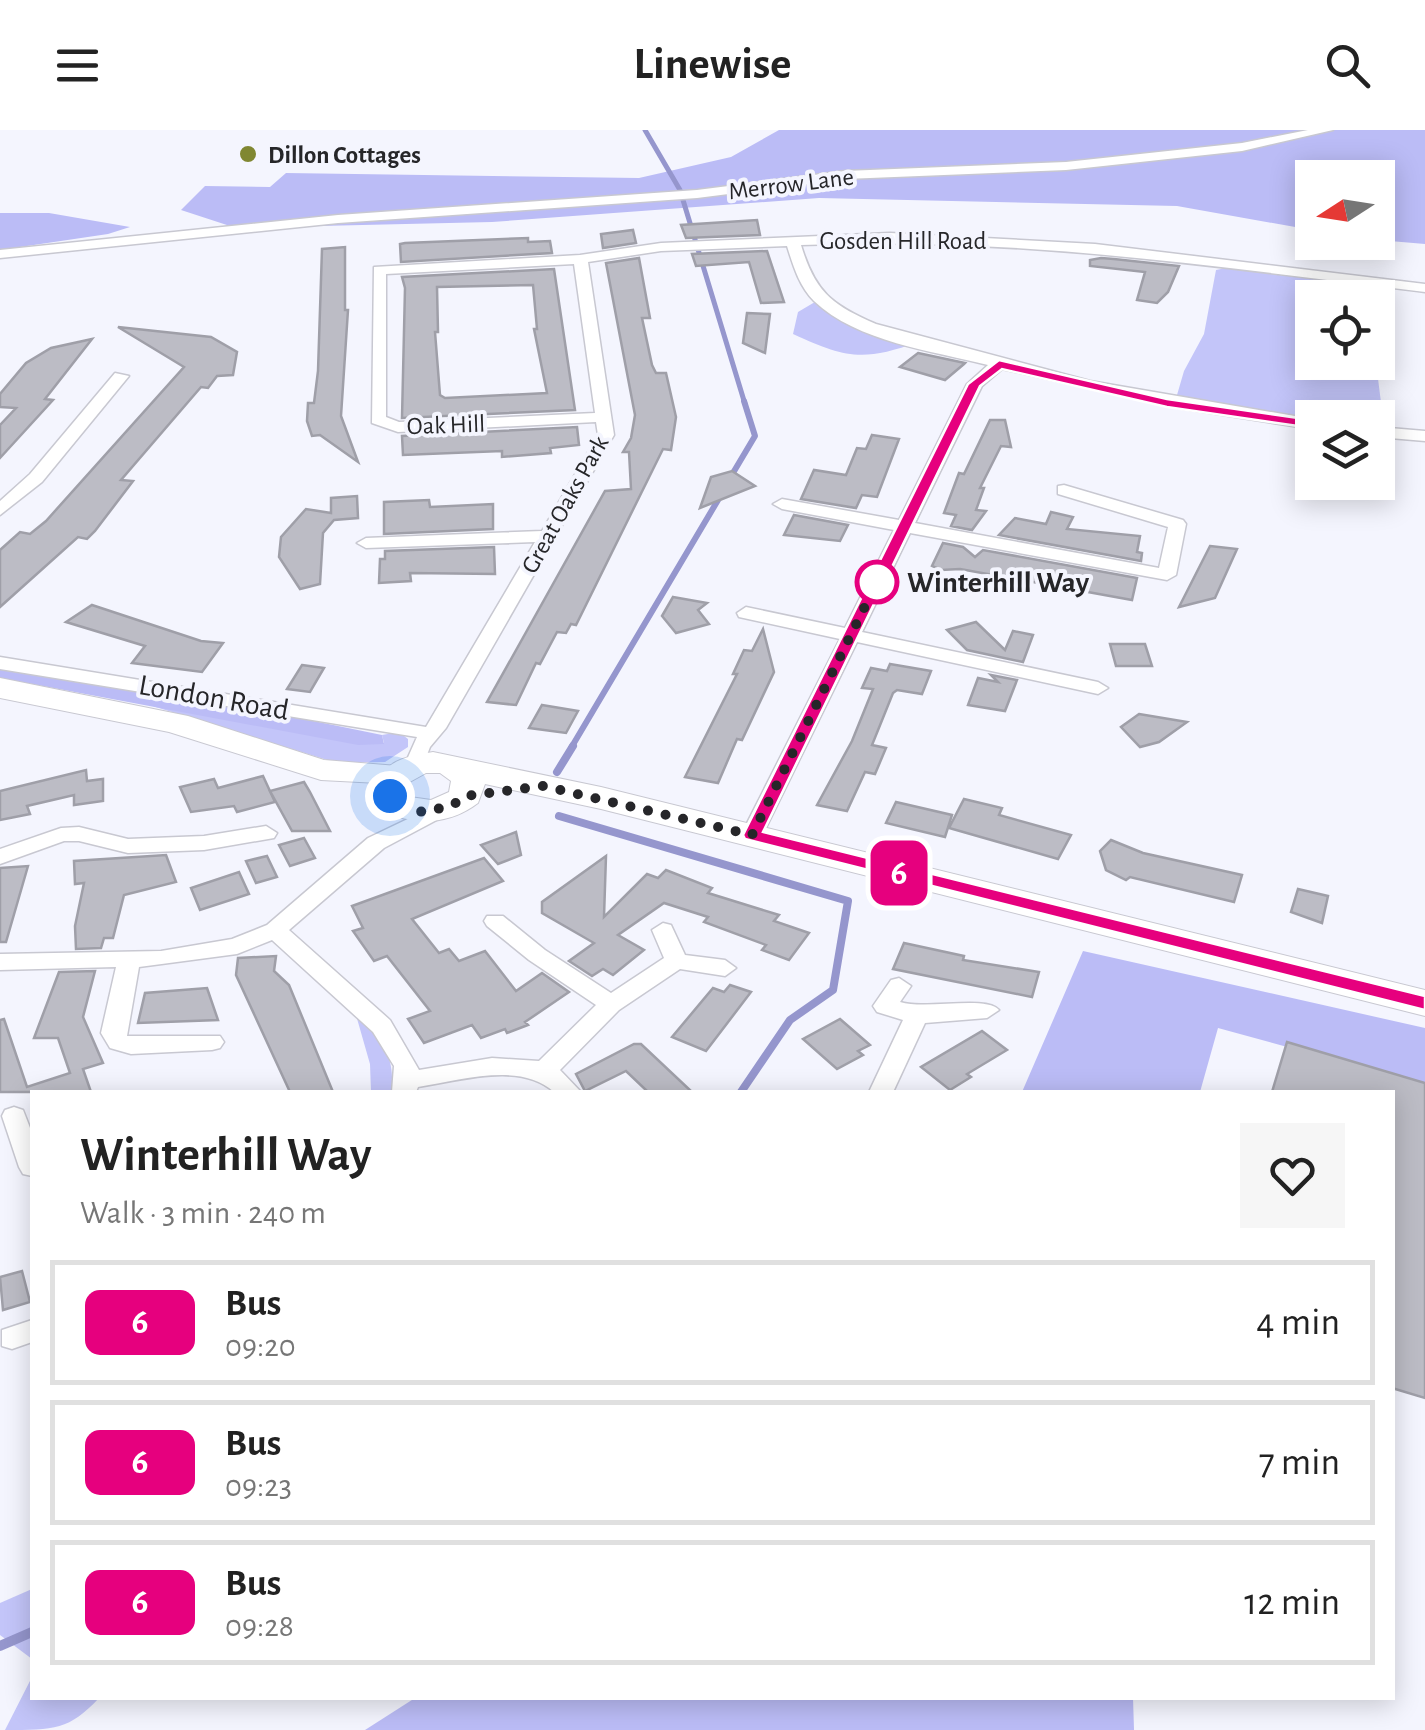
<!DOCTYPE html>
<html lang="en">
<head>
<meta charset="utf-8">
<style>
	body { margin:0; font-family:"Alegreya Sans",sans-serif; background:#f6f6f6; color:#222; height:100vh; display:flex; flex-direction:column; font-size:38px; white-space:nowrap }
	* { box-sizing:border-box; margin:0 }
	p { font-size:32px; color:#767676 }
	.icon { flex:none; width:55px; height:55px; fill:none; stroke:currentColor; stroke-width:2; stroke-linecap:round; stroke-linejoin:round }
	.map { position:relative; flex:1; overflow:hidden }
	.drawer { position:absolute; left:30px; top:960px; width:1365px; height:610px; display:flex; flex-direction:column; background:#fff; border-radius:0px; box-shadow:0 5px 25px #0003 }
	.drawer>* { flex:none }
	.badge { padding:0 20px; border-radius:15px; font-size:35px; line-height:65px }
	.needle { width:65px; rotate:258deg }
	.tools { position:absolute; left:1295px; top:30px; display:grid; gap:20px }
	.tools a { display:grid; place-items:center; width:100px; height:100px; border-radius:0px; background:#fff; box-shadow:0 5px 25px #0003; font-size:50px }
	.you { position:absolute; width:50px; height:50px; margin:-25px; border:8px solid #fff; border-radius:50%; background:#1a73e8; box-shadow:0 0 0 15px #1a73e833 }
	.map>.badge { position:absolute; translate:-50% -50%; box-shadow:0 0 0 5px #fff }
	.round { display:grid; place-items:center; flex:none; width:105px; height:105px; border-radius:0px; background:#f6f6f6 }
	.headline { display:flex; align-items:center; justify-content:space-between; height:170px; padding:0 50px }
	h1 { font-size:48px; font-weight:700; line-height:75px }
	ul { padding:0; list-style:none }
	li { display:flex; align-items:center; gap:30px; height:125px; margin:0 20px 15px; padding:0 30px; border:5px solid #e0e0e0; border-radius:0px }
	li div { flex:1 }
	li b { display:block; font-size:38px }
	li em { font-style:normal }
	li .badge { min-width:110px; font-weight:700; text-align:center }
	header { display:flex; justify-content:space-between; align-items:center; height:130px; padding:0 50px; background:#fff; font-size:45px; font-weight:700 }
	.map>svg:first-child { display:block }
</style>
</head>
<body>
<header><svg class="icon" aria-label="menu" viewBox="0 0 24 24"><path d="M4 6h16M4 12h16M4 18h16"/></svg>Linewise<svg class="icon" aria-label="search" viewBox="0 0 24 24"><circle cx="10" cy="10" r="6"/><path d="M15 15l6 6"/></svg></header>
<div class="map">
<svg width="1425" height="1600" viewBox="0 0 1425 1600">
	<rect width="100%" height="100%" fill="#f4f5fe"/>
	<g fill="#c3c5f9">
		<path d="M1231 137 1360 156 1379 164 1378 188V168H1312V232L1376 233 1384 296 1378 297V288H1312V292L1184 272 1177 265 1184 241 1204 204 1216 140Z"/>
		<path d="M820 169 859 192 918 212C863 232 845 228 793 204L798 182Z"/>
		<path d="M146 574 271 598 384 613 382 605 399 602 408 609V617L385 632 337 633Z"/>
		<path d="M354 878C378 904 397 925 391 962H371L370 934Z"/>
		<path d="M32 1459V1529L0 1505V1473Z"/>
		<path d="M32 1547V1568H99C69 1600 55 1600 5 1600Z"/>
	</g>
	<g fill="#bbbcf6">
		<path d="M779 0H1425V114L1378 110V48H1312V100L1177 76 819 68 492 92 276 97H233L181 80 205 56 270 57 286 43 639 48 731 27Z"/>
		<path d="M49 83 130 97 108 104 0 120V83Z"/>
		<path d="M0 537 246 577 382 605 384 614 358 615 0 548Z"/>
		<path d="M1083 821 1425 898V955L1218 898 1200 962H1022Z"/>
		<path d="M415 1568H1133L1134 1600H365Z"/>
	</g>
	<g fill="none" stroke-linecap="round" stroke-linejoin="round">
		<g stroke="#9596cd" stroke-width="5">
			<path d="M645 0 680 60"/>
			<path d="M683 70 745 274"/>
		</g>
		<g stroke="#9596cd" stroke-width="6">
			<path d="M730 348 755 306 744 271"/>
			<path d="M571 618 721 365"/>
		</g>
		<g stroke="#9596cd" stroke-width="8">
			<path d="M557 642 573 616"/>
			<path d="M559 686 848 771 833 860 790 890 741 962"/>
		</g>
		<path stroke="#9596cd" stroke-width="10" d="M0 1516 32 1502"/>
	</g>
	<g fill="#bcbcc5" stroke="#9f9fa8" stroke-width="2.5" fill-rule="evenodd">
		<path d="M757 90 760 105 686 108 681 95Z"/>
		<path d="M633 100 636 113 603 118 601 104Z"/>
		<path d="M528 108V112L550 111 552 123 401 132 400 114 405 113Z"/>
		<path d="M345 117V180H348L341 286 358 332 320 305 312 306 307 291 308 273H314L318 241 322 119Z"/>
		<path d="M767 121 784 172 761 173 749 132 696 136 692 124Z"/>
		<path d="M639 128 650 188H642L652 235 656 243H666L676 287 671 320 663 319 576 495 571 494 566 503 557 502 540 534 536 533 516 575 487 572 605 361 631 359 629 322H623L631 308 635 285 606 133Z"/>
		<path d="M1101 128 1114 129 1179 136 1168 162 1157 173 1137 170 1145 142 1090 136V130Z"/>
		<path d="M554 139 575 280 402 288 405 158 402 147ZM533 155 537 199H534L547 263 445 268 440 265 435 202H438L437 157Z"/>
		<path d="M747 183 770 184 765 223 743 213Z"/>
		<path d="M118 197 211 207 237 222 233 245 217 246 208 258 201 257 121 350 133 351 95 401 87 409 78 407 0 477V420L20 402 30 404 46 391 184 237Z"/>
		<path d="M92 209 45 269 53 270 0 328V295L16 278 0 277V264L26 233 51 218Z"/>
		<path d="M918 223 965 233 964 234 945 250 900 237Z"/>
		<path d="M990 290H1005L1011 317 1001 316 980 358H984L976 380 986 381 972 400 951 396 956 385 944 383 959 343 964 344Z"/>
		<path d="M577 297 579 315 550 318 551 323 502 327V321L403 325 402 306Z"/>
		<path d="M872 305 899 309 877 367 862 365 856 378 801 369 814 340 846 345 857 318 866 319Z"/>
		<path d="M732 341 755 356 700 378 711 347Z"/>
		<path d="M357 366 358 388 334 390 323 403 320 454 300 459 279 427 281 407 306 379 331 383V368Z"/>
		<path d="M429 370 430 377 493 374V399L384 404V372Z"/>
		<path d="M1051 382 1073 387 1067 399 1140 406 1137 422 1142 423 1141 431 999 405 1015 388 1046 394Z"/>
		<path d="M794 385 848 395 840 411 784 405Z"/>
		<path d="M943 413 963 417 975 427 983 420 1137 448 1132 470 960 439 941 440 932 436Z"/>
		<path d="M1210 416 1237 419 1215 468 1179 477Z"/>
		<path d="M494 417 495 444 410 443 411 451 379 453 380 429H385V421Z"/>
		<path d="M673 467 707 473 698 480 709 494 676 503 662 486Z"/>
		<path d="M92 475 201 511 223 513 202 542 132 533 145 516 66 492Z"/>
		<path d="M976 492 1005 520 1013 501 1033 505 1023 532 967 520 947 500Z"/>
		<path d="M763 499 774 542 742 610 737 609 718 653 685 647 737 544H733L744 520 752 521Z"/>
		<path d="M1110 514H1145L1152 536H1116Z"/>
		<path d="M890 534 931 541 922 564 897 560 893 563 872 615 886 618 875 644 865 642 847 681 817 675 852 611 873 559 862 558 871 538 887 541Z"/>
		<path d="M302 535 324 538 310 562 287 559Z"/>
		<path d="M991 545 1017 550 1005 581 968 575 978 548 998 552Z"/>
		<path d="M542 575 578 581 566 603 529 598Z"/>
		<path d="M1139 584 1187 592 1159 612 1140 617 1121 597Z"/>
		<path d="M86 640 87 651 103 649V671L74 675V665L27 676 30 684 0 690V661Z"/>
		<path d="M263 646 275 672 237 682 234 676 191 682 180 657 214 649 218 658Z"/>
		<path d="M304 652 310 662 330 701H292L270 661Z"/>
		<path d="M964 669 1002 678 999 685 1071 705 1058 729 949 698Z"/>
		<path d="M896 672 952 685 945 707 886 693Z"/>
		<path d="M516 702 521 725 498 734 481 715Z"/>
		<path d="M304 708 315 728 290 736 279 715Z"/>
		<path d="M1111 710 1143 723 1242 745 1234 772 1130 747 1126 750 1106 740 1100 721Z"/>
		<path d="M166 725 176 752 124 765 113 808H104L101 818 76 819 75 796 84 753 75 754 74 731Z"/>
		<path d="M267 726 277 747 256 753 246 731Z"/>
		<path d="M606 726 604 787 647 744 658 748 666 740 712 758 708 763 779 785 774 791 809 803 789 830 762 820 766 815 704 792 708 787 664 773 618 805 644 820 613 845 603 839 592 846 569 831 594 813 542 783V772Z"/>
		<path d="M484 728 503 751 412 789 439 823 449 819 459 831 485 821 516 861 542 843 569 862 525 892 528 895 507 903 505 899 481 908 472 895 424 913 408 889 430 881 387 826 374 831 353 801 363 798 352 776Z"/>
		<path d="M28 736 6 812H0V738Z"/>
		<path d="M239 742 249 764 200 780 191 758Z"/>
		<path d="M1298 759 1328 766 1322 793 1291 782Z"/>
		<path d="M904 813 964 826 963 830 1039 842 1032 867 893 839Z"/>
		<path d="M276 826 274 841 289 855 333 962H290L236 845 238 828Z"/>
		<path d="M95 841 83 887 103 933 83 939 91 962H0V890L4 889 27 957 70 943 58 908H34L59 842Z"/>
		<path d="M730 855 751 862 706 921 672 907 713 858 724 862Z"/>
		<path d="M207 858 218 890 138 893 145 863Z"/>
		<path d="M840 889 870 915 858 921 863 925 837 939 803 909Z"/>
		<path d="M982 901 1007 920 967 944 971 947 950 960 921 937Z"/>
		<path d="M1287 912 1425 953V1268L1392 1258V962H1272Z"/>
		<path d="M634 914H641L692 962H648L626 941 585 961 576 944Z"/>
		<path d="M22 1141 30 1172 3 1180 0 1147Z"/>
	</g>
	<g fill="none" stroke-linecap="round" stroke-linejoin="round">
		<defs>
			<g id="minor">
				<path d="M1308 0H1333L1242 21 1066 40 845 49 697 68 338 93 0 128V120L338 85 697 60 845 41 1066 32 1242 13Z"/>
				<path d="M890 103 1095 114 1425 154V162C1218 137 1011 106 801 115 815 162 832 175 876 194L1090 251 1312 289V299L1179 278 1002 239 982 256 915 393 1159 438 1168 397 1058 364V356L1064 355 1183 390 1186 394 1176 445 1167 450 910 403 862 502 1098 552 1108 558 1098 564 857 512 760 710H744L741 705 840 509 739 487 737 483 746 477 845 498 894 400 782 379 773 374 782 369 899 390 967 254 988 235C933 221 857 212 814 171 799 156 793 135 787 116L661 121 588 132 614 305 446 598 430 617 422 638H408L405 634 417 607 0 539V527L426 597 535 412 366 418 357 413 366 408 542 401 598 305 596 292 398 302 372 293 374 137 580 125 661 113ZM574 134 595 283 399 292 386 287V144Z"/>
				<path d="M115 243 129 246 42 352 0 385V371L30 344Z"/>
				<path d="M1378 297 1425 301V311L1378 307Z"/>
				<path d="M439 674 450 680 446 685 384 718 289 800 390 890 419 940 492 928 539 931 596 875 529 830 487 796 484 791 487 786H503L545 820 611 863 664 828 652 800 663 793 671 795 685 825 725 830 736 838 725 846 680 839 619 880 560 940 581 962H554C520 931 460 951 418 957L416 962H392L394 936 373 902 272 810 237 824 139 837 127 906H220L224 912 220 918 212 920 131 924 110 918 101 903 116 837 0 840V824L161 821 232 809 267 795 368 708Z"/>
				<path d="M266 696 277 703 274 708 204 720 128 723 79 711H64L0 734V719L61 698 79 697 128 709 204 706Z"/>
				<path d="M899 848 911 856 900 872C926 880 986 865 999 880L987 888 925 893 893 962H869L903 890 877 882 873 876 891 850Z"/>
				<path d="M14 977 23 980 32 1003V1046L23 1044 19 1037 2 986 5 980Z"/>
				<path d="M32 1190V1212L12 1219 2 1216V1200Z"/>
			</g>
			<path id="primary" d="M433 622 601 657 1425 860V886L601 679 485 654 478 673C449 695 415 696 383 681L372 658C384 632 405 626 433 622ZM426 643H440L451 651 449 662 431 670 410 667 408 653Z"/>
			<path id="trunk" d="M0 548 188 586 324 630 410 637 415 644 410 651 398 654 321 650 169 602 0 568Z"/>
		</defs>
		<use href="#minor" stroke="#c8c8d1" stroke-width="3"/>
		<use href="#primary" stroke="#c8c8d1" stroke-width="2"/>
		<use href="#trunk" stroke="#c8c8d1" stroke-width="2"/>
		<use href="#minor" fill="#fff" fill-rule="evenodd"/>
		<use href="#primary" fill="#fff" fill-rule="evenodd"/>
		<use href="#trunk" fill="#fff" fill-rule="evenodd"/>
	</g>
	<path fill="#e6007e" stroke="#fff" stroke-width="2.5" d="M999 230 1167 269 1312 290 1320 294 1312 298 1167 277 1002 239 980 256 763 702 1425 866V880L745 709 743 705 968 254Z"/>
	<g fill="none" stroke-linecap="round" stroke-linejoin="round">
		<path stroke="#262629" stroke-width="10" stroke-dasharray="0 18" d="M390 666 404 678 423 682 451 676 466 666 543 656 752 705 877 452"/>
	</g>
	<circle fill="#808732" stroke="#f4f5fe" stroke-width="4" cx="248" cy="24" r="10"/>
	<circle fill="#fff" stroke="#e6007e" stroke-width="5" cx="877" cy="452" r="20"/>
	<g text-anchor="middle" stroke-width="8" stroke-linejoin="round" paint-order="stroke">
		<g font-size="25" font-weight="bold" fill="#262629" stroke="#f4f5fe" text-anchor="start">
			<text x="268" y="33">Dillon Cottages</text>
		</g>
		<g font-size="25" fill="#262629" stroke="#f4f5fe">
			<text transform="translate(791 53) rotate(-7)" y="9">Merrow Lane</text>
			<text x="903" y="119">Gosden Hill Road</text>
			<text transform="translate(446 294) rotate(-2)" y="9">Oak Hill</text>
			<text transform="translate(564 374) rotate(-61)" y="9">Great Oaks Park</text>
		</g>
		<g font-size="30" font-weight="bold" fill="#262629" stroke="#f4f5fe" text-anchor="start">
			<text x="907" y="462">Winterhill Way</text>
		</g>
		<g font-size="30" fill="#262629" stroke="#f4f5fe">
			<text transform="translate(214 567) rotate(10)" y="10">London Road</text>
		</g>
	</g>
</svg>
<div class="tools">
<a><svg class="needle" viewBox="-14 -14 28 28"><path d="M0-13l5 13h-10z" fill="#e53935"/><path d="M0 13l5-13h-10z" fill="#767676"/></svg></a>
<a><svg class="icon" aria-label="locate" viewBox="0 0 24 24"><circle cx="12" cy="12" r="6"/><path d="M12 2v4M12 18v4M2 12h4M18 12h4"/></svg></a>
<a><svg class="icon" aria-label="layers" viewBox="0 0 24 24"><path d="M12 4l9 5-9 5-9-5zM3 14l9 5 9-5"/></svg></a>
</div>
<div class="you" style="left:390px;top:666px"></div>
<b class="badge" style="left:899px;top:743px;background:#e6007e;color:#fff">6</b>
<section class="drawer">
<div class="headline"><div><h1>Winterhill Way</h1><p>Walk · 3 min · 240 m</p></div><a class="round"><svg class="icon" aria-label="heart" viewBox="0 0 24 24"><path d="M12 20l-8-8c-3-5 5-10 8-4 3-6 11-1 8 4z"/></svg></a></div>
<ul>
<li><span class="badge" style="background:#e6007e;color:#fff">6</span><div><b>Bus</b><p>09:20</p></div><em>4 min</em></li>
<li><span class="badge" style="background:#e6007e;color:#fff">6</span><div><b>Bus</b><p>09:23</p></div><em>7 min</em></li>
<li><span class="badge" style="background:#e6007e;color:#fff">6</span><div><b>Bus</b><p>09:28</p></div><em>12 min</em></li>
</ul>
</section>
</div>
</body>
</html>
